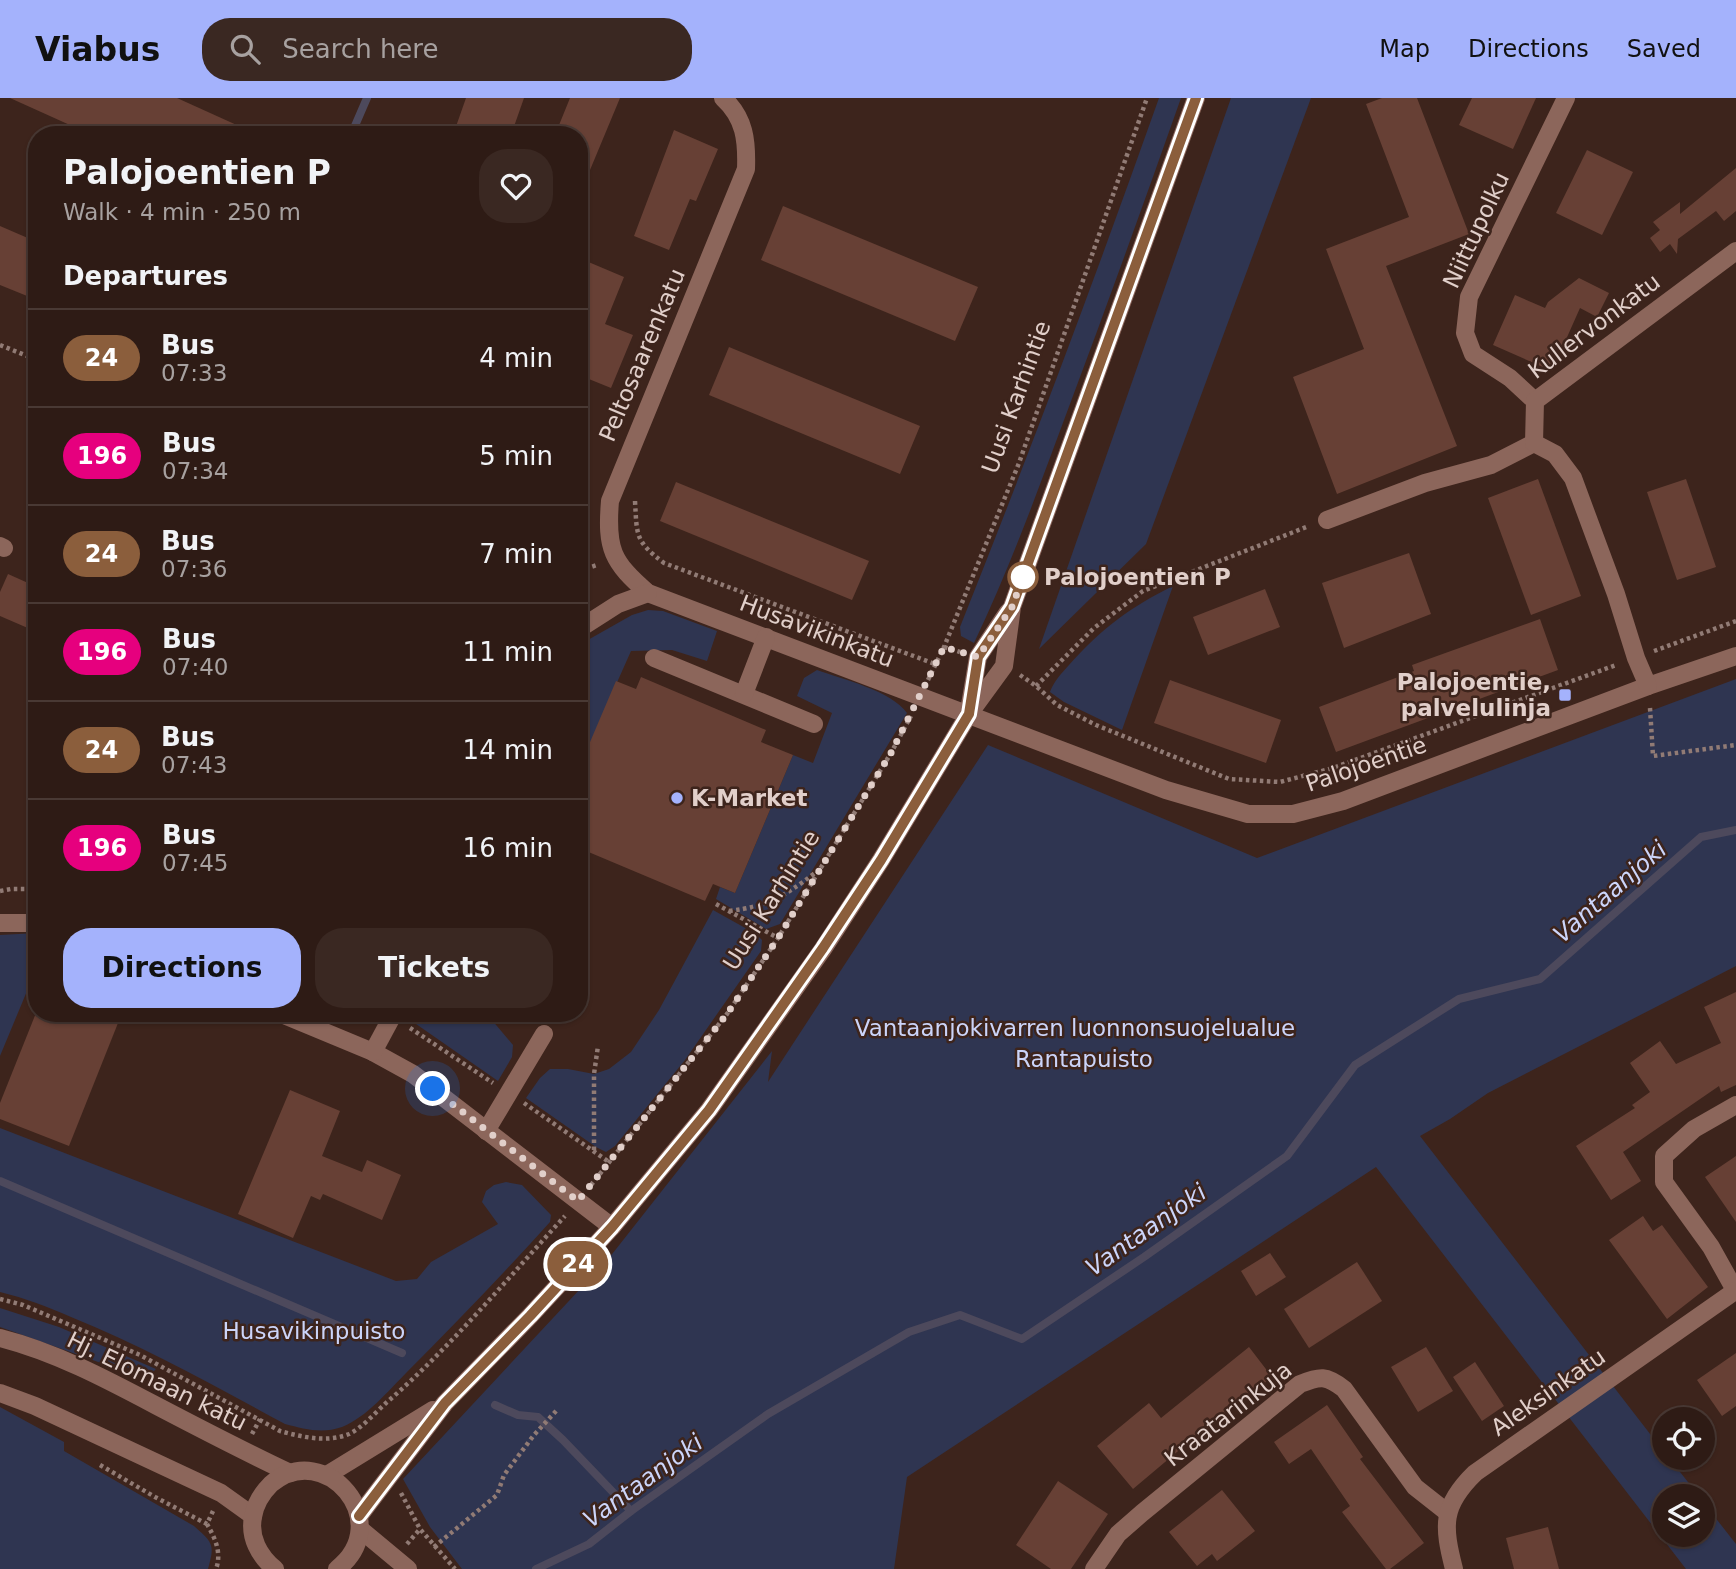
<!DOCTYPE html>
<html lang="en">
<head>
<meta charset="utf-8">
<style>
	body { margin:0; font-family:"DejaVu Sans",sans-serif; background:#3a2822; color:#f1f3f6; height:100vh; display:flex; flex-direction:column; font-size:26px; white-space:nowrap }
	* { box-sizing:border-box; margin:0 }
	p { font-size:23px; color:#a7a1a0 }
	.icon { flex:none; width:38px; height:38px; fill:none; stroke:currentColor; stroke-width:2; stroke-linecap:round; stroke-linejoin:round }
	.map { position:relative; flex:1; overflow:hidden }
	.details { position:absolute; left:28px; top:28px; width:560px; height:896px; display:flex; flex-direction:column; background:#2e1b15; border-radius:28px; box-shadow:0 2px 5px #0004,0 0 0 2px #493934 }
	.details>* { flex:none }
	.badge { padding:0 14px; border-radius:23px; font-size:24px; line-height:46px }
	.fabs { position:absolute; left:1652px; top:1309px; display:grid; gap:14px }
	.fabs a { display:grid; place-items:center; width:63px; height:63px; border-radius:50%; background:#2e1b15; box-shadow:0 2px 5px #0004,0 0 0 2px #493934; font-size:35px }
	.you { position:absolute; width:35px; height:35px; margin:-18px; border:5px solid #fff; border-radius:50%; background:#1a73e8; box-shadow:0 0 0 10px #1a73e833 }
	.map>.badge { position:absolute; translate:-50% -50%; box-shadow:0 0 0 4px #fff }
	h2 { padding:0 35px; font-size:26px; line-height:63px }
	.round { display:grid; place-items:center; flex:none; width:74px; height:74px; border-radius:28px; background:#3a2822 }
	.headline { display:flex; align-items:center; justify-content:space-between; height:119px; padding:0 35px }
	h1 { font-size:33px; font-weight:700; line-height:52px }
	.action { display:flex; gap:14px; margin-top:auto; padding:14px 35px }
	.action a { flex:1; height:80px; border-radius:28px; background:#a4b2fc; color:#111; font-size:28px; font-weight:700; line-height:80px; text-align:center }
	.action a+a { background:#3a2822; color:#f1f3f6 }
	ul { padding:0; list-style:none }
	li { display:flex; align-items:center; gap:21px; height:98px; padding:0 35px; border-top:2px solid #493934 }
	li div { flex:1 }
	li b { display:block; font-size:26px }
	li em { font-style:normal }
	li .badge { min-width:77px; font-weight:700; text-align:center }
	header { display:flex; align-items:center; gap:42px; box-sizing:border-box; height:98px; padding:0 35px; background:#a4b2fc; color:#111 }
	header strong { font-size:33px }
	nav { display:flex; gap:38px; margin-inline-start:auto; font-size:24px }
	.search { width:490px; height:63px; background:#3a2822; display:flex; align-items:center; gap:18px; box-sizing:border-box; padding:0 24px; border-radius:28px; color:#a7a1a0; font-size:26px }
	.map>svg:first-child { display:block }
</style>
</head>
<body>
<header>
<strong>Viabus</strong>
<div class="search"><svg class="icon" aria-label="search" viewBox="0 0 24 24"><circle cx="10" cy="10" r="6"/><path d="M15 15l6 6"/></svg>Search here</div>
<nav><a>Map</a><a>Directions</a><a>Saved</a></nav>
</header>
<div class="map">
<svg width="1736" height="1471" viewBox="0 0 1736 1471">
	<rect width="100%" height="100%" fill="#3d241c"/>
	<g fill="#2f3551">
		<path d="M1159 0H1181C1144 105 1106 210 1067 314 1038 392 1010 470 974 545L961 538 960 529C1030 354 1096 178 1159 0Z"/>
		<path d="M1231 0H1311L1146 446 1039 551Z"/>
		<path d="M1173 488 1122 632 1064 604 1050 594C1054 583 1061 576 1069 567 1101 531 1130 509 1173 488Z"/>
		<path d="M648 512 663 513 717 533 707 563 672 552 631 553 579 670V547L632 517Z"/>
		<path d="M817 572C842 581 892 593 907 615L780 826 766 831 716 801 720 789 735 795 793 657 813 665 832 615 797 598 804 580Z"/>
		<path d="M1736 581V868L1488 995 1450 1021 1420 1038 1664 1354V1360H1669L1699 1398H1664V1437H1703V1404L1736 1446V1471H1686L1376 1069 907 1379 894 1471H462L430 1429 403 1381 609 1160 772 953 768 984 988 647 1257 760Z"/>
		<path d="M713 812 756 836 762 842 761 853 685 962 615 1048 606 1054 596 1049 526 1000 540 980 550 971H568L594 976 609 971 631 954 659 912Z"/>
		<path d="M37 835V869L0 958V837Z"/>
		<path d="M408 915H486L513 947 512 959 498 983 406 919Z"/>
		<path d="M0 1030 396 1183 417 1181 431 1164 498 1126 482 1104 486 1093 494 1087 506 1084 522 1087 551 1117 550 1124C504 1175 456 1225 407 1274 388 1293 367 1319 342 1329 322 1336 304 1331 285 1326 215 1288 145 1249 71 1219 48 1209 25 1200 0 1194Z"/>
		<path d="M0 1210 59 1229 156 1271 151 1276 131 1270 101 1265 0 1229Z"/>
		<path d="M0 1309 64 1344V1353L194 1428C213 1445 215 1446 208 1471H0Z"/>
	</g>
	<g fill="none" stroke-linecap="round" stroke-linejoin="round">
		<g stroke="#4d495c" stroke-width="8">
			<path d="M351 37 367 0"/>
			<path d="M32 773 37 762"/>
			<path d="M0 1083 402 1255"/>
			<path d="M495 1307 518 1317 538 1319 563 1342 631 1413"/>
			<path d="M536 1471 589 1446 631 1413 768 1316 909 1234 960 1217 1022 1241 1144 1159 1287 1058 1355 967 1459 901 1540 881 1701 739 1736 732"/>
		</g>
	</g>
	<g fill="#674035">
		<path d="M10 0H177L259 37H92Z"/>
		<path d="M466 0H524L511 37H453Z"/>
		<path d="M570 0H620L580 96 579 37H555Z"/>
		<path d="M1382 0H1417L1469 136 1386 168 1457 348 1337 396 1293 279 1364 251 1326 151 1409 119 1366 6Z"/>
		<path d="M1472 0H1536L1513 51 1459 27Z"/>
		<path d="M674 32 718 51 696 103 690 101 669 152 634 138Z"/>
		<path d="M1587 52 1633 74 1602 137 1556 115Z"/>
		<path d="M1736 70V113L1724 123 1716 113 1678 141 1677 156 1670 146 1660 154 1650 140 1660 132 1653 124 1680 104V116Z"/>
		<path d="M783 108 978 189 955 243 761 162Z"/>
		<path d="M0 128 37 144V202L0 187Z"/>
		<path d="M579 160 624 179 605 226 633 237 611 290 579 277Z"/>
		<path d="M1579 180 1609 195 1597 219 1580 210 1552 273 1493 247 1515 197 1545 210 1548 204Z"/>
		<path d="M729 249 920 328 900 376 709 297Z"/>
		<path d="M1538 381 1581 498 1531 517 1488 400Z"/>
		<path d="M1686 381 1716 469 1677 482 1647 394Z"/>
		<path d="M676 384 869 463 852 502 660 423Z"/>
		<path d="M1409 455 1431 516 1344 550 1322 485Z"/>
		<path d="M8 476 37 489V534L0 518V494Z"/>
		<path d="M1265 491 1280 529 1208 557 1193 519Z"/>
		<path d="M1540 521 1558 572 1336 654 1319 609 1414 573 1412 567Z"/>
		<path d="M641 579 766 632 761 644 793 657 735 795 713 786 705 803 579 750V670L616 583 636 591Z"/>
		<path d="M1170 582 1281 622 1266 665 1154 625Z"/>
		<path d="M1736 894V987L1721 994 1719 988 1623 1054 1641 1083 1611 1102 1576 1048 1635 1010 1632 1007 1650 994 1630 965 1660 943 1676 966 1721 945 1704 909Z"/>
		<path d="M36 915H122L69 1048 0 1021V1005Z"/>
		<path d="M290 992 340 1013 322 1058 362 1074 367 1062 401 1077 382 1122 323 1096 320 1102 311 1098 293 1140 238 1116Z"/>
		<path d="M1736 1058V1124L1705 1079Z"/>
		<path d="M1643 1118 1653 1133 1662 1127 1708 1189 1667 1221 1609 1142Z"/>
		<path d="M1270 1155 1286 1179 1256 1198 1241 1173Z"/>
		<path d="M1357 1164 1382 1203 1309 1250 1284 1211Z"/>
		<path d="M1249 1249 1272 1279 1210 1329 1209 1327 1133 1391 1097 1348 1149 1305 1161 1320Z"/>
		<path d="M1426 1249 1453 1293 1418 1314 1391 1269Z"/>
		<path d="M1736 1255V1308L1722 1318 1697 1282Z"/>
		<path d="M1475 1264 1504 1308 1482 1323 1453 1279Z"/>
		<path d="M1327 1307 1363 1359 1360 1361 1424 1445 1390 1471H1386L1342 1414 1350 1408 1311 1351 1289 1366 1274 1344Z"/>
		<path d="M1058 1383 1108 1416 1071 1471H1051L1016 1447Z"/>
		<path d="M1222 1392 1255 1433 1217 1463 1212 1456 1197 1468 1169 1434Z"/>
		<path d="M1548 1429 1559 1471H1514L1506 1440Z"/>
	</g>
	<g fill="none" stroke-linecap="round" stroke-linejoin="round">
		<g stroke="#917b75" stroke-width="4.5" stroke-dasharray="3.5 3.5" stroke-linecap="butt">
			<path d="M0 247 37 262"/>
			<path d="M635 403C637 438 635 443 664 465L935 566"/>
			<path d="M579 473 597 467"/>
			<path d="M944 549 960 554"/>
			<path d="M1654 553 1736 523"/>
			<path d="M1020 577 1036 588 1057 607 1096 627 1229 681 1280 684 1333 670 1616 567"/>
			<path d="M928 582 944 549 1019 365 1147 0"/>
			<path d="M1036 588 1094 530 1143 493 1309 428"/>
			<path d="M1650 610 1653 658 1736 647"/>
			<path d="M0 793 11 791H37"/>
			<path d="M716 806 778 840"/>
			<path d="M729 813C769 808 783 799 815 775"/>
			<path d="M410 930 493 985"/>
			<path d="M524 1005 609 1064"/>
			<path d="M594 1052V976L598 948"/>
			<path d="M591 1087 727 916 778 840 891 655 911 618"/>
			<path d="M0 1201 23 1207 140 1257 280 1333C302 1339 327 1345 349 1336 362 1330 375 1315 386 1305 451 1249 507 1181 565 1118"/>
			<path d="M252 1336 260 1321"/>
			<path d="M100 1367 155 1399 207 1426"/>
			<path d="M401 1395 420 1431 455 1471"/>
			<path d="M213 1413 207 1426C215 1440 222 1455 216 1471"/>
			<path d="M407 1446 420 1431"/>
			<path d="M434 1449 497 1397 504 1377 534 1337 557 1312"/>
		</g>
		<g stroke="#8c665b" stroke-width="18">
			<path d="M723 0C745 20 747 43 746 71L610 403C606 451 612 464 648 495L1166 692 1248 716H1293L1343 703 1648 588 1736 558"/>
			<path d="M1535 303 1510 280 1473 256 1465 235 1469 199 1566 0"/>
			<path d="M1327 422 1425 385 1491 367 1534 345"/>
			<path d="M0 448 4 450"/>
			<path d="M579 531 618 506 648 495"/>
			<path d="M654 560 814 626"/>
			<path d="M1648 588 1636 560 1616 496 1573 380 1555 356 1534 345 1535 303 1736 153"/>
			<path d="M744 596 766 539"/>
			<path d="M969 613 978 559 1008 514"/>
			<path d="M0 825H37"/>
			<path d="M279 915 373 954 413 976 612 1129"/>
			<path d="M373 954 394 915"/>
			<path d="M1736 1007 1694 1031 1664 1058V1084L1711 1149 1736 1194"/>
			<path d="M486 1033 544 936"/>
			<path d="M0 1240C55 1254 106 1281 157 1308 201 1331 245 1354 290 1375"/>
			<path d="M0 1295 35 1308 221 1395 253 1418"/>
			<path d="M327 1377 433 1312"/>
			<path d="M359 1418 445 1305 530 1218 612 1129 709 1012 823 851 881 762 969 616 1004 568 1012 509 1196 0"/>
			<path d="M360 1431 408 1471"/>
			<path d="M275 1471C259 1458 249 1439 253 1419 255 1406 262 1395 271 1386 325 1340 397 1424 337 1471"/>
			<path d="M1094 1471 1118 1436 1142 1415 1300 1286C1320 1278 1326 1277 1344 1291L1415 1389 1448 1415"/>
			<path d="M1454 1471C1443 1428 1441 1408 1475 1375L1735 1193"/>
		</g>
	</g>
	<g fill="none" stroke-linecap="round" stroke-linejoin="round">
		<defs>
			<path id="line" d="M359 1418 445 1305 530 1218 612 1129 709 1012 823 850 881 762 969 616 978 559 1012 509 1196 0"/>
		</defs>
		<use href="#line" stroke="#fff" stroke-width="16"/>
		<use href="#line" stroke="#8b5e3c" stroke-width="10"/>
		<path stroke="#e1cfca" stroke-width="7" stroke-dasharray="0 12.6" d="M433 991 578 1103 727 916 778 840 891 655 944 549 978 559 1012 509 1023 479"/>
	</g>
	<circle fill="#fff" stroke="#8b5e3c" stroke-width="3.5" cx="1023" cy="479" r="14"/>
	<g fill="#a4b2fc" stroke="#3d241c" stroke-width="2.5">
		<rect x="1558" y="590" width="14" height="14" rx="3.5"/>
		<circle cx="677" cy="700" r="7"/>
	</g>
	<g text-anchor="middle" stroke-width="5" stroke-linejoin="round" paint-order="stroke">
		<g font-size="23" fill="#e1cfca" stroke="#3d241c">
			<text transform="translate(1476 132) rotate(-65)" y="8">Niittupolku</text>
			<text transform="translate(1594 228) rotate(-37)" y="8">Kullervonkatu</text>
			<text transform="translate(642 257) rotate(-67)" y="8">Peltosaarenkatu</text>
			<text transform="translate(1016 299) rotate(-70)" y="8">Uusi Karhintie</text>
			<text transform="translate(817 533) rotate(21)" y="8">Husavikinkatu</text>
			<text transform="translate(1366 666) rotate(-19)" y="8">Palojoentie</text>
			<text transform="translate(771 802) rotate(-58)" y="8">Uusi Karhintie</text>
			<text transform="translate(157 1283) rotate(26)" y="8">Hj. Elomaan katu</text>
			<text transform="translate(1548 1294) rotate(-35)" y="8">Aleksinkatu</text>
			<text transform="translate(1228 1316) rotate(-38)" y="8">Kraatarinkuja</text>
		</g>
		<g font-size="23" font-weight="bold" fill="#e1cfca" stroke="#3d241c" text-anchor="start">
			<text x="1044" y="487">Palojoentien P</text>
		</g>
		<g font-size="23" font-weight="bold" fill="#e1cfca" stroke="#3d241c" text-anchor="end">
			<text x="1551" y="592">Palojoentie,<tspan x="1551" dy="26">palvelulinja</tspan></text>
			<text x="691" y="708" text-anchor="start">K-Market</text>
		</g>
		<g font-size="23" fill="#cbd4f9" stroke="#3d241c">
			<text x="1075" y="938">Vantaanjokivarren luonnonsuojelualue</text>
			<text x="1084" y="969">Rantapuisto</text>
			<text x="314" y="1241">Husavikinpuisto</text>
		</g>
		<g font-size="24" font-style="italic" fill="#ccd5fa" stroke="#3d241c">
			<text transform="translate(1610 794) rotate(-41)" y="8">Vantaanjoki</text>
			<text transform="translate(1146 1132) rotate(-35)" y="8">Vantaanjoki</text>
			<text transform="translate(643 1383) rotate(-36)" y="8">Vantaanjoki</text>
		</g>
	</g>
</svg>
<div class="fabs">
<a><svg class="icon" aria-label="locate" viewBox="0 0 24 24"><circle cx="12" cy="12" r="6"/><path d="M12 2v4M12 18v4M2 12h4M18 12h4"/></svg></a>
<a><svg class="icon" aria-label="layers" viewBox="0 0 24 24"><path d="M12 4l9 5-9 5-9-5zM3 14l9 5 9-5"/></svg></a>
</div>
<div class="you" style="left:433px;top:991px"></div>
<b class="badge" style="left:578px;top:1166px;background:#8b5e3c;color:#fff">24</b>
<section class="details">
<div class="headline"><div><h1>Palojoentien P</h1><p>Walk · 4 min · 250 m</p></div><a class="round"><svg class="icon" aria-label="heart" viewBox="0 0 24 24"><path d="M12 20l-8-8c-3-5 5-10 8-4 3-6 11-1 8 4z"/></svg></a></div>
<h2>Departures</h2>
<ul>
<li><span class="badge" style="background:#8b5e3c;color:#fff">24</span><div><b>Bus</b><p>07:33</p></div><em>4 min</em></li>
<li><span class="badge" style="background:#e6007e;color:#fff">196</span><div><b>Bus</b><p>07:34</p></div><em>5 min</em></li>
<li><span class="badge" style="background:#8b5e3c;color:#fff">24</span><div><b>Bus</b><p>07:36</p></div><em>7 min</em></li>
<li><span class="badge" style="background:#e6007e;color:#fff">196</span><div><b>Bus</b><p>07:40</p></div><em>11 min</em></li>
<li><span class="badge" style="background:#8b5e3c;color:#fff">24</span><div><b>Bus</b><p>07:43</p></div><em>14 min</em></li>
<li><span class="badge" style="background:#e6007e;color:#fff">196</span><div><b>Bus</b><p>07:45</p></div><em>16 min</em></li>
</ul>
<div class="action"><a>Directions</a><a>Tickets</a></div>
</section>
</div>
</body>
</html>
